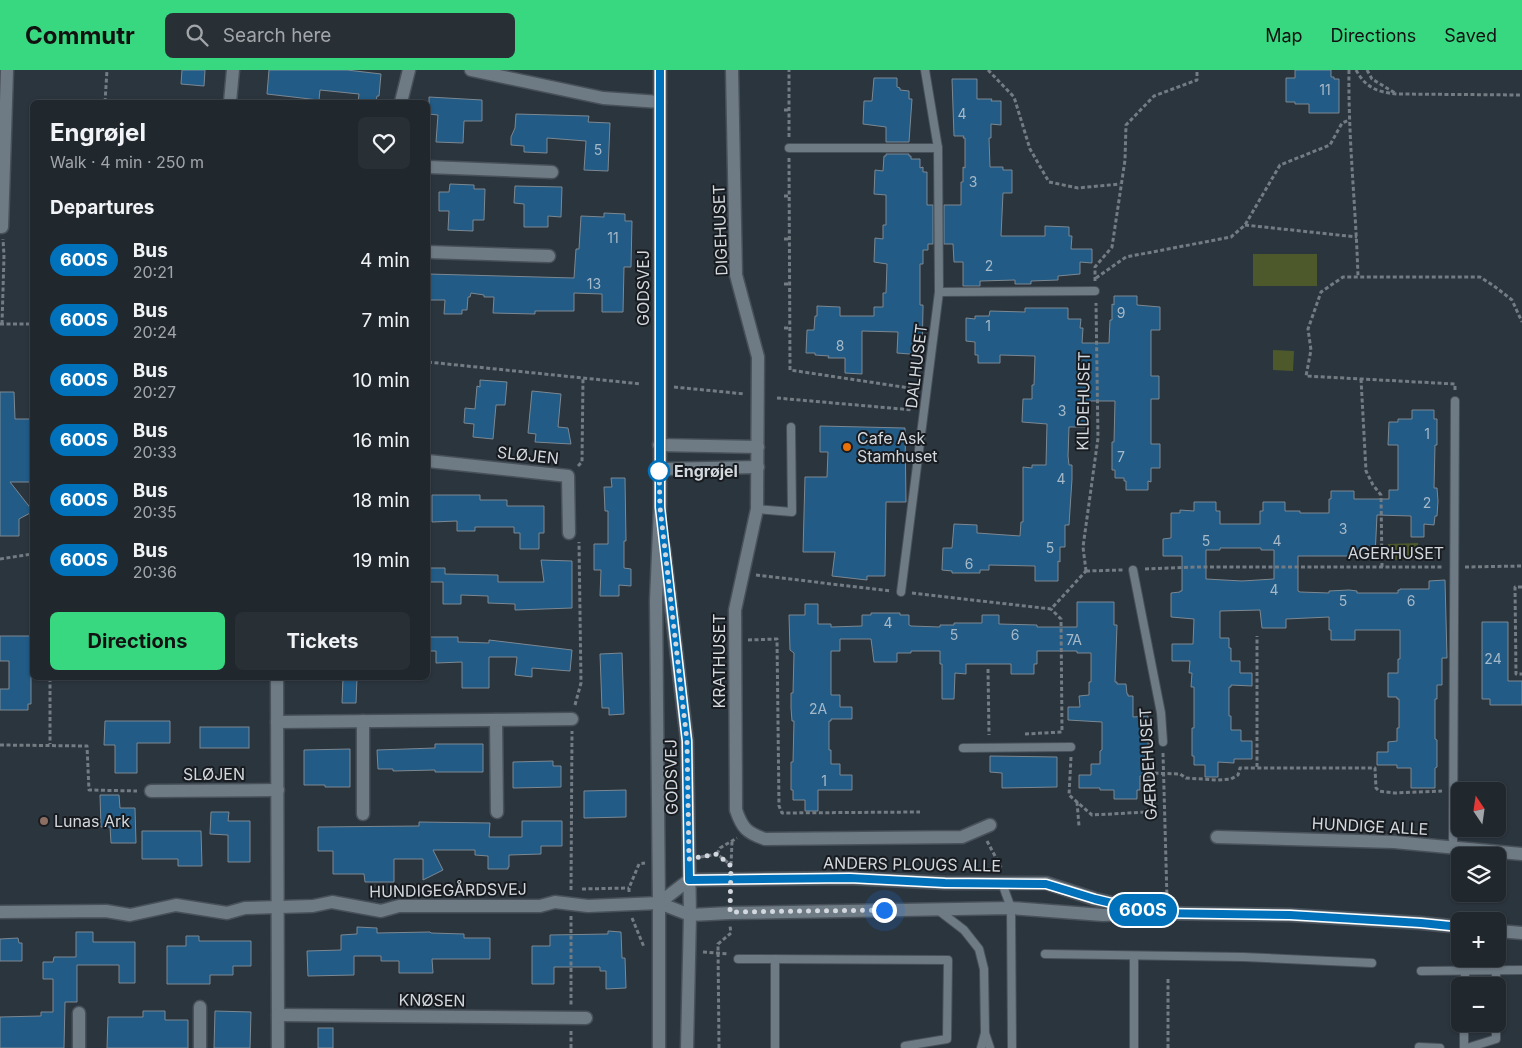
<!DOCTYPE html>
<html lang="en">
<head>
<meta charset="utf-8">
<style>
	body { margin:0; font-family:Inter,sans-serif; background:#283036; color:#f1f3f6; height:100vh; display:flex; flex-direction:column; font-size:19px; white-space:nowrap }
	* { box-sizing:border-box; margin:0 }
	p { font-size:16px; color:#a2a6aa }
	.icon { flex:none; width:28px; height:28px; fill:none; stroke:currentColor; stroke-width:2; stroke-linecap:round; stroke-linejoin:round }
	.map { position:relative; flex:1; overflow:hidden }
	.sheet { position:absolute; left:30px; top:30px; width:400px; height:580px; display:flex; flex-direction:column; background:#20282e; border-radius:8px; box-shadow:0 1px 4px #0004,0 0 0 1px #3d444a }
	.sheet>* { flex:none }
	.badge { padding:0 10px; border-radius:16px; font-size:18px; line-height:32px }
	.needle { width:32px; rotate:347deg }
	.fabs { position:absolute; left:1451px; top:712px; display:grid; gap:10px }
	.fabs a { display:grid; place-items:center; width:55px; height:55px; border-radius:8px; background:#20282e; box-shadow:0 1px 4px #0004,0 0 0 1px #3d444a; font-size:25px }
	.you { position:absolute; width:25px; height:25px; margin:-12px; border:4px solid #fff; border-radius:50%; background:#1a73e8; box-shadow:0 0 0 8px #1a73e833 }
	.map>.badge { position:absolute; translate:-50% -50%; box-shadow:0 0 0 2px #fff }
	h2 { padding:0 20px; font-size:19px; line-height:45px }
	.round { display:grid; place-items:center; flex:none; width:52px; height:52px; border-radius:8px; background:#283036 }
	.summary { display:flex; align-items:center; justify-content:space-between; height:85px; padding:0 20px }
	h1 { font-size:24px; font-weight:700; line-height:38px }
	.primary-button { display:flex; gap:10px; margin-top:auto; padding:10px 20px }
	.primary-button a { flex:1; height:58px; border-radius:8px; background:#38d880; color:#111; font-size:20px; font-weight:700; line-height:58px; text-align:center }
	.primary-button a+a { background:#283036; color:#f1f3f6 }
	ul { padding:0; list-style:none }
	li { display:flex; align-items:center; gap:15px; height:60px; padding:0 20px }
	li div { flex:1 }
	li b { display:block; font-size:19px }
	li em { font-style:normal }
	li .badge { min-width:55px; font-weight:700; text-align:center }
	header { display:flex; align-items:center; gap:30px; box-sizing:border-box; height:70px; padding:0 25px; background:#38d880; color:#111 }
	header strong { font-size:24px }
	nav { display:flex; gap:28px; margin-inline-start:auto; font-size:18px }
	.search { width:350px; height:45px; background:#283036; display:flex; align-items:center; gap:12px; box-sizing:border-box; padding:0 18px; border-radius:8px; color:#a2a6aa; font-size:19px }
	.map>svg:first-child { display:block }
</style>
</head>
<body>
<header>
<strong>Commutr</strong>
<div class="search"><svg class="icon" aria-label="search" viewBox="0 0 24 24"><circle cx="10" cy="10" r="6"/><path d="M15 15l6 6"/></svg>Search here</div>
<nav><a>Map</a><a>Directions</a><a>Saved</a></nav>
</header>
<div class="map">
<svg width="1522" height="978" viewBox="0 0 1522 978">
	<rect width="100%" height="100%" fill="#2b353e"/>
	<g fill="#4e592b">
		<rect x="1253" y="184" width="64" height="32"/>
		<path d="M1273 280 1294 281 1293 301 1273 300Z"/>
		<path d="M1418 473 1419 489 1389 490 1388 474Z"/>
	</g>
	<g fill="#215b86" stroke="#7c8892" fill-rule="evenodd">
		<path d="M182 0H205L204 16 181 14Z"/>
		<path d="M269 0H347L381 4 379 26H377L376 32H358L359 24 320 20 319 30 267 24Z"/>
		<path d="M1295 0H1331V7H1334V9H1339V43H1309V34H1295V32H1286V8H1295Z"/>
		<path d="M874 8H897V17L900 18V20L909 21V29H912L909 72H886V57L863 54 864 31H872Z"/>
		<path d="M952 9H977V29H992L991 31H1001V55L991 54V68H989L990 97H1003V100H1012V123H1003L1001 166H1045V156L1069 157V166H1072L1071 179H1092V193L1080 192V204L1058 206V210L1031 211V214H1015V210L980 211V216H963V192H954L953 174H944V135H961V112H963V97L965 98V68H963L964 66H954Z"/>
		<path d="M429 27 482 30V51H464L463 73 436 72 438 45 429 44Z"/>
		<path d="M516 44 589 46 588 52 610 53 608 101 584 100 586 71 547 68V83L524 82V76L511 75V67L515 58Z"/>
		<path d="M886 84H909V86H911V89H920V98L923 97V102H927V135H933V174H928V180H923V194H920V235H923V238L922 285 897 283 898 262 862 261V304L845 303V288H828L829 286 815 285V283H806L807 260H814L815 246H817V236L840 237V246H874V237H883V223H886L887 194 874 192 875 168 883 169V155H886V125L874 124 875 100 883 101 884 86H886Z"/>
		<path d="M450 114 474 115V119H485L484 150H473V161L448 160 449 141H439V122H449Z"/>
		<path d="M515 116 562 117 561 147 548 146V157H524V134L514 133Z"/>
		<path d="M604 143 625 144V151H632L631 197H624L623 242H602V224L574 223V241H535V244L493 243 494 227H484V225L471 223 470 227H468L467 240H462V244H444L445 230H428V204L574 208 576 179H579L581 146 604 147Z"/>
		<path d="M1114 226H1137V235L1160 237V260H1151V306H1159V329H1151V374H1160V398H1151V412L1148 411V420H1126V411H1124V408H1115V400H1112V372H1114L1115 331H1087V357H1069L1068 386 1069 395H1072V409L1069 455H1065V477H1060V492L1058 491V511H1035V496L989 495V500H980V503H952V501L942 500 943 478H952L954 454 977 455V463L1020 466 1021 452H1023V397L1032 398V395H1046L1047 354 1022 352 1023 329H1032V315H1034L1035 286 1000 285V293H978V285H975V272L966 271V248L975 249V246H989L990 241 1025 242V238H1068V249H1081L1080 258H1083L1082 273H1109L1110 250H1112V234L1114 235Z"/>
		<path d="M480 310 507 312 505 335H496L493 369 473 367 474 354 464 353 465 338 475 339 477 316 480 317Z"/>
		<path d="M532 321 561 324 558 357 568 358 571 374 535 372 536 364 528 363Z"/>
		<path d="M0 322H14L15 349H32V412H10L32 440V442L19 449V466H0Z"/>
		<path d="M1412 340H1434V349H1437V375H1435L1434 418H1437L1438 431 1437 446H1435L1434 455 1424 454V467H1411V446L1377 445 1375 486H1298V521L1300 522 1329 523V521L1349 520 1357 521V523H1398V520H1400V519H1429V511L1445 510 1447 588H1442V615H1437V629H1435V669L1437 670V697L1435 698V718H1411V698H1397V695H1377V682H1388V672L1397 671V658H1399V629H1397V627H1388V603H1398V589H1400V560H1355V570H1331V560H1329V547L1286 549V558H1262L1260 540 1220 541V568H1229V578H1231V591H1240V603H1252V616L1231 615V617H1229V646H1231V660H1241V671H1252V689H1234V693L1218 692V707H1205V695H1194V686H1192V658H1194V617H1191L1192 603H1189L1190 591H1172V574H1193L1194 549 1171 547V523L1180 522V521H1182V486H1163V469L1171 468V443H1180V440L1194 441V432H1216V441H1220V454H1260V441H1263V432H1285V441H1300V443H1329V429H1331V421H1354V429H1389V420H1398V375H1388L1389 352H1398V349H1412ZM1220 478H1261V480H1274V509L1242 511 1206 509V480H1220Z"/>
		<path d="M820 356 905 358 906 432H886L885 506H867V510L832 506 835 482H803L805 407H827L828 382H820Z"/>
		<path d="M611 408H625L626 471H624V498L631 499V516L619 515V526H600L601 500H594V474H608V441H605L604 417H612Z"/>
		<path d="M432 425H480V430H507V436H544V463H539V479H520V463H514V457H475V461H457V451L432 452Z"/>
		<path d="M541 490 572 491V538L515 540V534L488 533V526L461 525V534H443V512H428V498H445V504L498 505V512H544Z"/>
		<path d="M1077 532H1114V555H1117L1115 612H1117V614H1126L1127 624H1128V626H1133V647L1148 646V682H1145V706H1140V720H1137V729H1114V720H1100V718H1079V705H1091V694H1100V681L1102 680V652L1068 650V637H1080L1079 626 1089 625V612H1091V583H1077V581H1037V594H1034V604H1011V594H966V604L955 603 954 629H942V594H940V581H911V583H897V592H874L871 569H840V581H831V625H840V637H852V649H831V651H829V680H831V694H840V705H852V720H818V741H805V730H793V720H791V692H793L794 651H792L791 638V623H793L794 583 790 580 789 545H805V534H818V554H831V557L862 556V545H871V543H900V545H909V555L911 556 940 557V555H954V553H982V545H999V554L1037 555V557H1077Z"/>
		<path d="M1482 552H1508V611H1522V635H1490V629H1482Z"/>
		<path d="M0 566H30V586H32V607H31V634H28V640H0V619H9V591H0Z"/>
		<path d="M428 567H458V572L489 573V570L572 580 570 601 532 598V607L515 605 517 587H489V618H462V592L436 593V581H428Z"/>
		<path d="M622 583 624 644 609 645V638H602L600 584Z"/>
		<path d="M343 608H357L356 633H342Z"/>
		<path d="M105 651H170V673H137V703H115V675H104Z"/>
		<rect x="200" y="657" width="49" height="21"/>
		<path d="M435 674H483V702H435V700L393 701V699H378L377 680 435 678Z"/>
		<path d="M350 679V717H325V715H304V680Z"/>
		<path d="M990 686 1057 687V717L1002 718V703L990 702Z"/>
		<path d="M553 691V696H561V717L513 718V692Z"/>
		<path d="M626 720V747L584 748V721Z"/>
		<path d="M100 725H119L120 738H135L136 773H111L110 757H101Z"/>
		<path d="M211 742H229L228 751H250V792H228V765L210 764Z"/>
		<path d="M522 751H562V776H541V784L509 785V797H508V799H488V786L475 785V780H433L443 800 423 810V789H394V812H365L364 804H333V781H318V757L419 756V752L490 753 489 767H522Z"/>
		<path d="M142 761H201L202 796H178V789H142Z"/>
		<path d="M357 857 377 858V863L430 862 431 863 464 864V868H490V889H432L433 903H399V891H381V886H354V905L308 906 307 881 341 880V865L357 864Z"/>
		<path d="M608 861 621 862 622 888H625L626 918 606 919V901H600V897H554V914H532V876H550V865L608 864Z"/>
		<path d="M76 862H93V872H135V913H119V895H77V932H65L64 978H0V947L41 946V942H53V909H43V892H53L54 887H76Z"/>
		<path d="M186 866H199V871H251V896H233V905H210V914H167V876H186Z"/>
		<path d="M18 868 19 873H22V891H0V869Z"/>
		<path d="M143 941H165V950H188V978H107L108 947H143Z"/>
		<path d="M215 941 251 942 250 978H214Z"/>
		<rect x="318" y="958" width="15" height="20"/>
	</g>
	<g fill="none" stroke-linecap="round" stroke-linejoin="round">
		<defs>
			<g id="service">
				<path d="M789 78H938"/>
				<path d="M939 222 1095 221"/>
				<path d="M757 439 792 442 791 357"/>
				<path d="M1133 500 1161 643 1163 672"/>
				<path d="M901 522 939 222 938 78 925 0"/>
				<path d="M963 678 1071 677"/>
				<path d="M1453 778 1455 331"/>
				<path d="M1002 813 1011 838 1012 978"/>
				<path d="M938 840 964 860 979 879 984 899 985 963 990 978"/>
				<path d="M1045 884 1243 887 1372 893"/>
				<path d="M738 889 948 890 947 969 905 976"/>
				<path d="M775 889V978"/>
				<path d="M1421 901 1522 900"/>
				<path d="M1465 916V901"/>
				<path d="M1496 916V900"/>
				<path d="M1419 977 1440 978"/>
				<path d="M981 978 985 963"/>
				<path d="M1134 978V886"/>
				<path d="M1464 978V954"/>
				<path d="M1467 978 1496 969V954"/>
			</g>
			<g id="minor">
				<path d="M471 0 603 28 660 32"/>
				<path d="M732 0 736 205 758 287 757 439 735 540 736 740C742 758 747 763 765 769L962 767 990 755"/>
				<path d="M230 32 233 0"/>
				<path d="M401 32 409 0"/>
				<path d="M428 97 552 102"/>
				<path d="M0 157H2L7 0"/>
				<path d="M428 182 549 186"/>
				<path d="M659 375 758 377"/>
				<path d="M428 391 568 406 569 463"/>
				<path d="M659 399 758 397"/>
				<path d="M277 608 278 978"/>
				<path d="M496 650 497 742"/>
				<path d="M363 651V744"/>
				<path d="M277 652 572 649"/>
				<path d="M151 721 278 720"/>
				<path d="M1217 767 1394 772 1522 784"/>
				<path d="M0 842 106 841 130 845 176 835 227 843 245 838 313 836 332 832 381 841 399 836H540L555 832 588 836 659 833"/>
				<path d="M278 945 586 948"/>
				<path d="M79 978V943"/>
				<path d="M200 978V937"/>
			</g>
			<g id="tertiary">
				<path d="M664 477 687 671 690 845 687 978"/>
				<path d="M659 833 690 845 730 843 1011 838 1103 845 1153 843 1290 845 1421 853 1460 857"/>
				<path d="M659 833 689 810 849 808 945 813H1046L1095 829 1138 839"/>
				<path d="M1498 861 1522 863"/>
				<path d="M659 978V833L656 531 660 437V0"/>
			</g>
		</defs>
		<use href="#service" stroke="#485159" stroke-width="10"/>
		<use href="#minor" stroke="#485159" stroke-width="15"/>
		<use href="#tertiary" stroke="#485159" stroke-width="15"/>
		<g stroke="#737b83" stroke-width="3" stroke-dasharray="4 2.5" stroke-linecap="butt">
			<path d="M988 0 1014 27 1030 79 1049 112 1078 118 1120 114"/>
			<path d="M1349 0C1348 69 1356 138 1358 207"/>
			<path d="M1356 0C1366 18 1377 22 1397 24L1522 25"/>
			<path d="M1367 0 1372 9 1395 23"/>
			<path d="M105 32 107 0"/>
			<path d="M784 40H790"/>
			<path d="M789 67V0"/>
			<path d="M789 88 790 300 916 319"/>
			<path d="M784 126H789"/>
			<path d="M1245 155 1357 167"/>
			<path d="M784 169H790"/>
			<path d="M1096 208 1126 187 1231 167 1245 155 1280 95 1330 75 1342 53 1349 50"/>
			<path d="M1095 211V197L1112 177 1125 90 1126 55 1154 26 1197 10V0"/>
			<path d="M784 214H790"/>
			<path d="M0 254H32"/>
			<path d="M2 254 4 186 3 169"/>
			<path d="M784 258H790"/>
			<path d="M428 292 641 314"/>
			<path d="M1361 309 1366 401 1373 415 1381 425 1382 497"/>
			<path d="M674 317 745 324"/>
			<path d="M1455 320V314L1306 306 1311 280 1308 259 1321 222 1343 207H1480L1494 216 1512 230 1522 252"/>
			<path d="M777 328 913 340"/>
			<path d="M578 396 582 392 583 308"/>
			<path d="M0 489 32 484"/>
			<path d="M1465 497 1522 496"/>
			<path d="M1145 499 1195 497H1443"/>
			<path d="M1086 501 1083 477 1098 368 1096 233"/>
			<path d="M1086 501 1123 500"/>
			<path d="M756 505 891 521"/>
			<path d="M1522 517H1515L1516 604H1522"/>
			<path d="M912 523 1051 539 1086 501"/>
			<path d="M748 570 777 569 779 736 782 743 920 742"/>
			<path d="M988 599 989 665"/>
			<path d="M50 608V674"/>
			<path d="M575 635 581 613 579 472"/>
			<path d="M1025 664 1062 662 1061 549 1051 539"/>
			<path d="M0 675 87 676 89 720 137 721"/>
			<path d="M1163 683 1167 829"/>
			<path d="M1071 687 1069 725 1092 745 1147 742 1150 671"/>
			<path d="M1257 697V566"/>
			<path d="M1148 703 1180 704 1186 708 1217 710 1231 709 1238 705 1240 698H1375L1376 718 1379 721 1394 723 1442 721"/>
			<path d="M1077 732 1079 756"/>
			<path d="M987 771 1002 799"/>
			<path d="M717 784 720 778 737 768"/>
			<path d="M701 787 717 784 731 795"/>
			<path d="M731 795 732 772"/>
			<path d="M582 819 629 818"/>
			<path d="M571 820 572 661"/>
			<path d="M629 822V818L639 794 645 793"/>
			<path d="M571 846V935"/>
			<path d="M632 848 644 877"/>
			<path d="M703 882 729 884"/>
			<path d="M571 961V978"/>
			<path d="M719 978 718 874 731 863 730 856"/>
			<path d="M1168 978V907"/>
		</g>
		<use href="#service" stroke="#6e7a84" stroke-width="8"/>
		<use href="#minor" stroke="#6e7a84" stroke-width="12"/>
		<use href="#tertiary" stroke="#6e7a84" stroke-width="12"/>
	</g>
	<g fill="none" stroke-linecap="round" stroke-linejoin="round">
		<defs>
			<path id="line" d="M660 0V437L687 671 689 810 850 808 945 813 1046 814 1095 829 1153 843 1290 845 1421 853 1460 857"/>
		</defs>
		<use href="#line" stroke="#fff" stroke-width="11"/>
		<use href="#line" stroke="#0072bc" stroke-width="8"/>
		<path stroke="#d2d8de" stroke-width="5" stroke-dasharray="0 9" d="M659 401V398L660 437 687 671 689 789 717 784 731 796 730 842 884 840"/>
	</g>
	<circle fill="#e8710a" stroke="#181c20" stroke-width="2" cx="847" cy="377" r="5"/>
	<circle fill="#fff" stroke="#0072bc" stroke-width="2.5" cx="659" cy="401" r="10"/>
	<circle fill="#8d6e63" stroke="#181c20" stroke-width="2" cx="44" cy="751" r="5"/>
	<g text-anchor="middle" stroke-width="4" stroke-linejoin="round" paint-order="stroke">
		<g font-size="14" fill="#a6b9c8">
			<text x="1325" y="25">11</text>
			<text x="962" y="49">4</text>
			<text x="598" y="85">5</text>
			<text x="973" y="117">3</text>
			<text x="613" y="173">11</text>
			<text x="989" y="201">2</text>
			<text x="594" y="219">13</text>
			<text x="1121" y="248">9</text>
			<text x="988" y="261">1</text>
			<text x="840" y="281">8</text>
			<text x="1062" y="346">3</text>
			<text x="1427" y="369">1</text>
			<text x="1121" y="392">7</text>
			<text x="1061" y="414">4</text>
			<text x="1427" y="438">2</text>
			<text x="1343" y="464">3</text>
			<text x="1206" y="476">5</text>
			<text x="1277" y="476">4</text>
			<text x="1050" y="483">5</text>
			<text x="969" y="499">6</text>
			<text x="1274" y="525">4</text>
			<text x="1343" y="536">5</text>
			<text x="1411" y="536">6</text>
			<text x="888" y="558">4</text>
			<text x="954" y="570">5</text>
			<text x="1015" y="570">6</text>
			<text x="1074" y="575">7A</text>
			<text x="1493" y="594">24</text>
			<text x="818" y="644">2A</text>
			<text x="824" y="716">1</text>
		</g>
		<g font-size="16" fill="#d2d8de" stroke="#181c20">
			<text transform="translate(720 160) rotate(-92)" y="6">DIGEHUSET</text>
			<text transform="translate(643 218) rotate(-90)" y="6">GODSVEJ</text>
			<text transform="translate(916 296) rotate(-83)" y="6">DALHUSET</text>
			<text transform="translate(1083 331) rotate(-89)" y="6">KILDEHUSET</text>
			<text transform="translate(528 385) rotate(6)" y="6">SLØJEN</text>
			<text x="1396" y="489">AGERHUSET</text>
			<text transform="translate(719 591) rotate(-90)" y="6">KRATHUSET</text>
			<text transform="translate(1148 694) rotate(-93)" y="6">GÆRDEHUSET</text>
			<text x="214" y="710">SLØJEN</text>
			<text transform="translate(671 707) rotate(-91)" y="6">GODSVEJ</text>
			<text transform="translate(1370 756) rotate(3)" y="6">HUNDIGE ALLE</text>
			<text transform="translate(912 794) rotate(1)" y="6">ANDERS PLOUGS ALLE</text>
			<text transform="translate(448 820) rotate(-1)" y="6">HUNDIGEGÅRDSVEJ</text>
			<text transform="translate(432 930) rotate(1)" y="6">KNØSEN</text>
		</g>
		<g font-size="16" fill="#d2d8de" stroke="#181c20" text-anchor="start">
			<text x="857" y="374">Cafe Ask<tspan x="857" dy="18">Stamhuset</tspan></text>
			<text x="54" y="757">Lunas Ark</text>
		</g>
		<g font-size="16" font-weight="bold" fill="#d2d8de" stroke="#181c20" text-anchor="start">
			<text x="674" y="407">Engrøjel</text>
		</g>
	</g>
</svg>
<div class="fabs">
<a><svg class="needle" viewBox="-14 -14 28 28"><path d="M0-13l5 13h-10z" fill="#e53935"/><path d="M0 13l5-13h-10z" fill="#a2a6aa"/></svg></a>
<a><svg class="icon" aria-label="layers" viewBox="0 0 24 24"><path d="M12 4l9 5-9 5-9-5zM3 14l9 5 9-5"/></svg></a>
<a>+</a>
<a>−</a>
</div>
<div class="you" style="left:884px;top:840px"></div>
<b class="badge" style="left:1143px;top:840px;background:#0072bc;color:#fff">600S</b>
<section class="sheet">
<div class="summary"><div><h1>Engrøjel</h1><p>Walk · 4 min · 250 m</p></div><a class="round"><svg class="icon" aria-label="heart" viewBox="0 0 24 24"><path d="M12 20l-8-8c-3-5 5-10 8-4 3-6 11-1 8 4z"/></svg></a></div>
<h2>Departures</h2>
<ul>
<li><span class="badge" style="background:#0072bc;color:#fff">600S</span><div><b>Bus</b><p>20:21</p></div><em>4 min</em></li>
<li><span class="badge" style="background:#0072bc;color:#fff">600S</span><div><b>Bus</b><p>20:24</p></div><em>7 min</em></li>
<li><span class="badge" style="background:#0072bc;color:#fff">600S</span><div><b>Bus</b><p>20:27</p></div><em>10 min</em></li>
<li><span class="badge" style="background:#0072bc;color:#fff">600S</span><div><b>Bus</b><p>20:33</p></div><em>16 min</em></li>
<li><span class="badge" style="background:#0072bc;color:#fff">600S</span><div><b>Bus</b><p>20:35</p></div><em>18 min</em></li>
<li><span class="badge" style="background:#0072bc;color:#fff">600S</span><div><b>Bus</b><p>20:36</p></div><em>19 min</em></li>
</ul>
<div class="primary-button"><a>Directions</a><a>Tickets</a></div>
</section>
</div>
</body>
</html>
